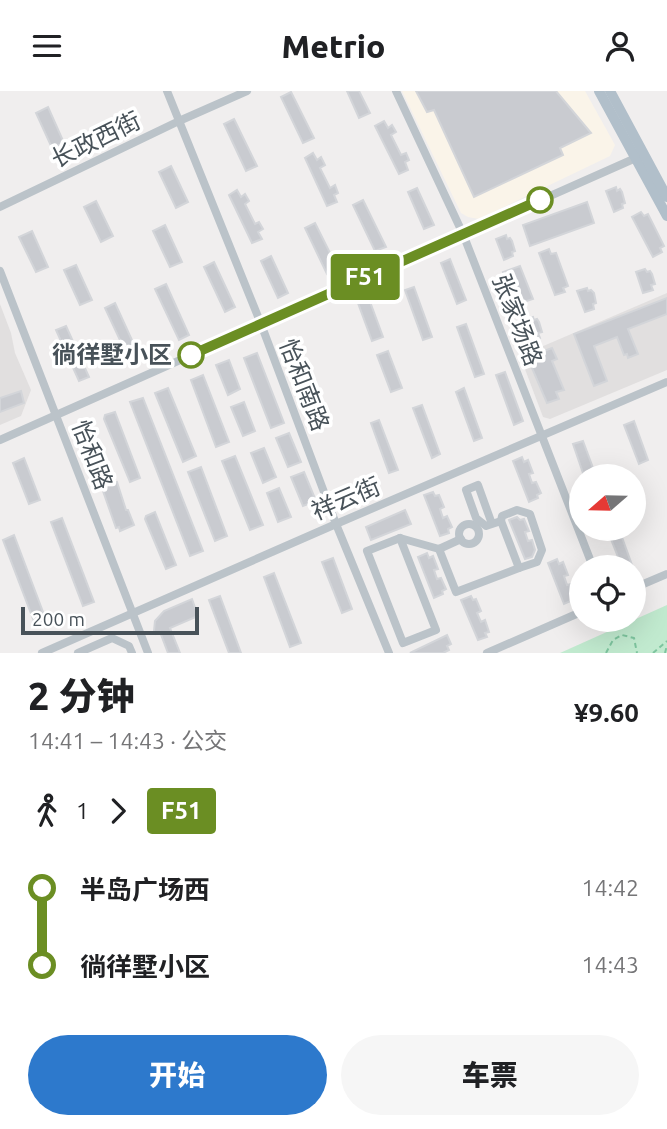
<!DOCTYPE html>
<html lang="zh">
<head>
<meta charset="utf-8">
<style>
	body { margin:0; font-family:Ubuntu,"Noto Sans SC",sans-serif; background:#f6f6f6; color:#202124; height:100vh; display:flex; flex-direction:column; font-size:26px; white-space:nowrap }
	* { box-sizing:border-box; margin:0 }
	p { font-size:23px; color:#757577 }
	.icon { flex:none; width:38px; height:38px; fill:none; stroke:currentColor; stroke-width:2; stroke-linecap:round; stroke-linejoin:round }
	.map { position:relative; height:562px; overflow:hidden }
	.details { display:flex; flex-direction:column; background:#fff; flex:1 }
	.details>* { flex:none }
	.badge { padding:0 14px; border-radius:5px; font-size:24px; line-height:46px }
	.needle { width:46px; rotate:250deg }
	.tools { position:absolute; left:569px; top:373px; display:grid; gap:14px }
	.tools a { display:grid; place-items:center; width:77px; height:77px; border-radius:50%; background:#fff; box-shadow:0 7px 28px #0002; font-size:35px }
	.scale { position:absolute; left:21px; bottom:18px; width:178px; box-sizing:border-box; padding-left:7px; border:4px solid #485259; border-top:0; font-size:19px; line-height:24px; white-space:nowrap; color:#485259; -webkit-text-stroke:5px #fff; paint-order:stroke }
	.map>.badge { position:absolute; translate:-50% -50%; box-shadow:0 0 0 4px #fff }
	.legs { display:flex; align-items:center; gap:10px; height:77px; padding:0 28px; font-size:23px }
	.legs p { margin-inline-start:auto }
	.headline { display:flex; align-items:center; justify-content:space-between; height:119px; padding:0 28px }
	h1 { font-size:38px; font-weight:800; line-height:52px }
	.primary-button { display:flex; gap:14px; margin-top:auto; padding:14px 28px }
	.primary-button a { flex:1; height:80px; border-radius:42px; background:#2d79cc; color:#fff; font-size:28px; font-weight:800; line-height:80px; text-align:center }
	.primary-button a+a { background:#f6f6f6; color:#202124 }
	ul { padding:0 28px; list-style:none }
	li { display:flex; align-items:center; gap:24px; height:77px; font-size:26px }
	li i { display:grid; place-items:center; width:10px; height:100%; margin:0 9px; background:currentColor }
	li i::after { content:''; width:18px; height:18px; margin:-9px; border:5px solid; border-radius:50%; background:#fff }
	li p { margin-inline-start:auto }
	li:first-child i { background:linear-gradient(#0000 50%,currentColor 0) }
	li:last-child i { background:linear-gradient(currentColor 50%,#0000 0) }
	header { display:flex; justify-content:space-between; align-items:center; height:91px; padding:0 28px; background:#fff; font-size:32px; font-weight:800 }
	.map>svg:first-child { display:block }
</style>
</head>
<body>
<header><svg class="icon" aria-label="menu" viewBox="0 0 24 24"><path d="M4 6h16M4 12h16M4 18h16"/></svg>Metrio<svg class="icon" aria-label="person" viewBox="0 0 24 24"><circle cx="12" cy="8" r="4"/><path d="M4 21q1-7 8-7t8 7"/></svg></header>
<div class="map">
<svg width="667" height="562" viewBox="0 0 667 562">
	<rect width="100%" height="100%" fill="#f0eeee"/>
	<path fill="#faf4e9" d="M402 0H585L615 54 610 65 479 128 468 126 461 122Z"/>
	<g fill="#e1dfdf">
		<path d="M667 202V279L550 328 543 326 520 265Z"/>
		<path d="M0 213 11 242 15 262 31 299 21 325 0 334Z"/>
	</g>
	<path fill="#c1eacf" d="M667 514V562H560Z"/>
	<g fill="#c9cbd0" stroke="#d3d5d9" stroke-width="2">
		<path d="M347 0H359L370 22 359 27Z"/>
		<path d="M416 0H556L591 42 560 57 563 64 474 106 434 19 427 21Z"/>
		<path d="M291 1 314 47 303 52 281 6Z"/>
		<path d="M48 16 64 52 52 57 36 22Z"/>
		<path d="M234 28 257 75 246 80 224 33Z"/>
		<path d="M384 30 388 37 392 34 396 41 391 44 401 64 406 62 409 69 405 71 408 79 399 83 375 35Z"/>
		<path d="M313 62 317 69 321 66 325 74 320 77 330 97 335 94 338 102 334 104 337 111 327 115 305 67Z"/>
		<path d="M171 75 188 111 176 117 159 81Z"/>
		<path d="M616 96 617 100 620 98 622 101 625 112 622 113 623 117 614 121 606 100Z"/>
		<path d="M417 97 434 134 424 138 408 101Z"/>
		<path d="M237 99 241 106 245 103 249 110 245 113 255 133 259 131 263 138 258 141 262 148 252 152 229 104Z"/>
		<path d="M363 109 386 156 375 160 353 114Z"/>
		<path d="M96 110 113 145 101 151 84 116Z"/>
		<path d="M587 111 594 132 530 155 523 134Z"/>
		<path d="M641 121 644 125 648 123 664 155 660 157 662 161 653 166 632 126Z"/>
		<path d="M315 132 338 178 327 183 305 137Z"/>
		<path d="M165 134 182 171 170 176 153 140Z"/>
		<path d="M32 140 48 176 36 181 19 146Z"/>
		<path d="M506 144 507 148 510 147 512 150 515 160 512 161 513 165 504 169 496 148Z"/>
		<path d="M549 158 551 163 556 162 568 195 563 197 565 201 555 204 539 162Z"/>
		<path d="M271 165 288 202 278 207 261 170Z"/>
		<path d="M450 168 466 209 457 213 441 172Z"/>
		<path d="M214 171 235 216 225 221 204 176Z"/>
		<path d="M76 174 92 209 80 214 64 179Z"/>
		<path d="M520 175 533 208 515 214 503 181Z"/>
		<path d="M645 178 647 181 650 180 652 183 655 193 651 194 653 199 643 202 636 181Z"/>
		<path d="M166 193 189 244 179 249 155 198Z"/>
		<path d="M414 196 432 246 423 249 405 199Z"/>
		<path d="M587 197 588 200 591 199 594 202 596 212 593 213 594 218 585 221 577 200Z"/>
		<path d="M667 207V223L628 238 638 263 628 267 627 263 624 264 617 246 594 255 607 290 594 295 574 243Z"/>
		<path d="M369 208 383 246 372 250 358 212Z"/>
		<path d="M115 212 136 258 126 262 105 217Z"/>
		<path d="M533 226 534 229 537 228 539 231 542 241 538 242 540 247 531 250 523 229Z"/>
		<path d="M466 233 484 283 475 286 457 236Z"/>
		<path d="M66 235 89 286 79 290 56 239Z"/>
		<path d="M552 257 557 268 552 270 564 299 556 301 559 308 547 312 526 263 531 262 533 269 543 265 541 261Z"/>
		<path d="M388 260 402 297 391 301 377 264Z"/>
		<path d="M257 262 284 332 271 337 244 267Z"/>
		<path d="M229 269 240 298 228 304 216 274Z"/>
		<path d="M505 281 523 330 514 334 496 284Z"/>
		<path d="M203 284 229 351 216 356 191 289Z"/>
		<path d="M168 297 196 365 183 371 155 302Z"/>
		<path d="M464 297 482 347 474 350 456 301Z"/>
		<path d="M21 300 24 312 0 321V307Z"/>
		<path d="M143 307 203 460 190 465 130 311Z"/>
		<path d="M244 311 255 340 243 345 231 316Z"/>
		<path d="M422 314 440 363 432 367 413 317Z"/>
		<path d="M115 321 140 387 130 391 104 328 105 324Z"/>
		<path d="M379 329 398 379 389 382 371 332Z"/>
		<path d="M634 330 648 369 639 373 624 334Z"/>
		<path d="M289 342 301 371 288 376 276 347Z"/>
		<path d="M583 350 596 385H584L573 353Z"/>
		<path d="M264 357 276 386 263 392 251 362Z"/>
		<path d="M235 365 263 434 250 439 222 370Z"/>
		<path d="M522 366 524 371 528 369 533 382 529 383 532 392 536 391 541 402 537 404 538 407 529 411 513 370Z"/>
		<path d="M24 367 40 409 29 413 13 372Z"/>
		<path d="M201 376 227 445 215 450 188 381Z"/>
		<path d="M304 381 316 410 303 415 291 386Z"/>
		<path d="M117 391 126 419H128L134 434 120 440 119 436 116 437 103 400 105 399 103 395Z"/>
		<path d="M279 397 291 426 278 431 267 402Z"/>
		<path d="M433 401 435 405 439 404 444 416 440 418 443 427 447 425 452 436 448 438 449 442 440 445 424 404Z"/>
		<path d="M405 419 411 433 371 449 366 436Z"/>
		<path d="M155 421 176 474 166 478 145 428 146 425Z"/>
		<path d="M517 426 520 429 524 428 529 440 525 441 528 450 532 449 535 459 532 466 525 468 509 429Z"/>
		<path d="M62 427 94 511 83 515 51 431Z"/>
		<path d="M607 438H619L632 474 622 476Z"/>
		<path d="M14 444 46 529 35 533 3 449Z"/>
		<path d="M427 462 429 467 433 465 438 478 434 479 437 488 441 487 446 498 442 500 443 503 434 507 418 466Z"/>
		<path d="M333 467 352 518 342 522 322 471Z"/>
		<path d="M557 468 559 473 563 471 568 484 564 485 567 494 571 493 576 504 572 506 573 509 564 513 548 472Z"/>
		<path d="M274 482 301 552 290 556 264 486Z"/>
		<path d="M220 505 241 562H229L209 509Z"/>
		<path d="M471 505 473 509 476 508 481 520 477 522 481 531 485 529 489 541 485 542 487 546 478 549 461 509Z"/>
		<path d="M192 508 198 525 170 537 180 562H168L160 541 156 543 154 540 155 530 164 520Z"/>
		<path d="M447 544 451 553 447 555 449 559 443 562H410Z"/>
	</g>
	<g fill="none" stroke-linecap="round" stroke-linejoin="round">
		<g stroke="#7dc49e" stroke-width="2" stroke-dasharray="5 3.5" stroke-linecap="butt">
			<path d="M606 562 613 549 622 544 634 547 637 562"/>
			<path d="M653 562 667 550"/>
			<path d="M665 562 667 554"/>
		</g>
		<g stroke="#bbc3c9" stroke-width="8">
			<path d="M167 0 261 233 336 433 389 562"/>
			<path d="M396 0 463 143 593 476"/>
			<path d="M0 116 179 30 247 0"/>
			<path d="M0 180 148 562"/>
			<path d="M0 349 638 66"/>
			<path d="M501 430 502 425 517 419 530 423 542 459 537 471 519 477"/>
			<circle cx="469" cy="443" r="10"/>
			<path d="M400 447 436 539 403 552 367 460Z"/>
			<path d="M400 447 439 458 461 448"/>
			<path d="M439 458 456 501 519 477 501 430 486 435 476 427 466 399 478 394 492 433"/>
			<path d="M634 497 667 483"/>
			<path d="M42 562 336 433 667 291"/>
			<path d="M78 562 112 547 129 555 132 562"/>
			<path d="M487 562 581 521"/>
		</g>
		<g stroke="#b1bfca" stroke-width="10">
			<path d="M599 0 667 125"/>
			<path d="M610 0 667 106"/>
		</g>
	</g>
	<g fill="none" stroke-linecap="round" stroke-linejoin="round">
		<defs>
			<path id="line-1" d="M191 264 540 109"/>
		</defs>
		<use href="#line-1" stroke="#fff" stroke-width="16"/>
		<use href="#line-1" stroke="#6b8e23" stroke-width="10"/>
	</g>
	<g fill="#fff" stroke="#6b8e23" stroke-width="3.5">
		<circle cx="540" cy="109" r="12"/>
		<circle cx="191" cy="264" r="12"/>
	</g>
	<g text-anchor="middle" stroke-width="7" stroke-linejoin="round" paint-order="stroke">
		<g font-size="24" fill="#485259" stroke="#fff">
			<text transform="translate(96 49) rotate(-26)" y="8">长政西街</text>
			<text transform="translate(517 229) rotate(69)" y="8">张家场路</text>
			<text transform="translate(304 294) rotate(69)" y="8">怡和南路</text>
			<text transform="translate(92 364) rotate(69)" y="8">怡和路</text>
			<text transform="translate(346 408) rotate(-23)" y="8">祥云街</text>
		</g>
		<g font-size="24" font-weight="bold" fill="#485259" stroke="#fff" text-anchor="end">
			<text x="172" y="272">徜徉墅小区</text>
		</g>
	</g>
</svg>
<div class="tools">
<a><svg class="needle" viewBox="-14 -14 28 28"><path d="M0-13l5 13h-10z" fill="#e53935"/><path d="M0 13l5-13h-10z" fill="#757577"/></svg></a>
<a><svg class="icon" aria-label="locate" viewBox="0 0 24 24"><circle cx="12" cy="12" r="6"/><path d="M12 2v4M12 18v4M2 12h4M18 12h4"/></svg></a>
</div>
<div class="scale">200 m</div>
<b class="badge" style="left:365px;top:186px;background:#6b8e23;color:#fff">F51</b>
</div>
<section class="details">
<div class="headline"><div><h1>2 分钟</h1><p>14:41 – 14:43 · 公交</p></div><b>¥9.60</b></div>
<div class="legs"><svg class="icon" aria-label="walk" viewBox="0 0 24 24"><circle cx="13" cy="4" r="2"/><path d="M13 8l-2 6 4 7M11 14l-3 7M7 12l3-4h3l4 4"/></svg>1<svg class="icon" aria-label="forward" viewBox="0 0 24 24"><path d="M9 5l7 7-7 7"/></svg><b class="badge" style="background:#6b8e23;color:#fff">F51</b></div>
<ul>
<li><i style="color:#6b8e23"></i><b>半岛广场西</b><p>14:42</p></li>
<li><i style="color:#6b8e23"></i><b>徜徉墅小区</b><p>14:43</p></li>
</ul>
<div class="primary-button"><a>开始</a><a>车票</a></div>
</section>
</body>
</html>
